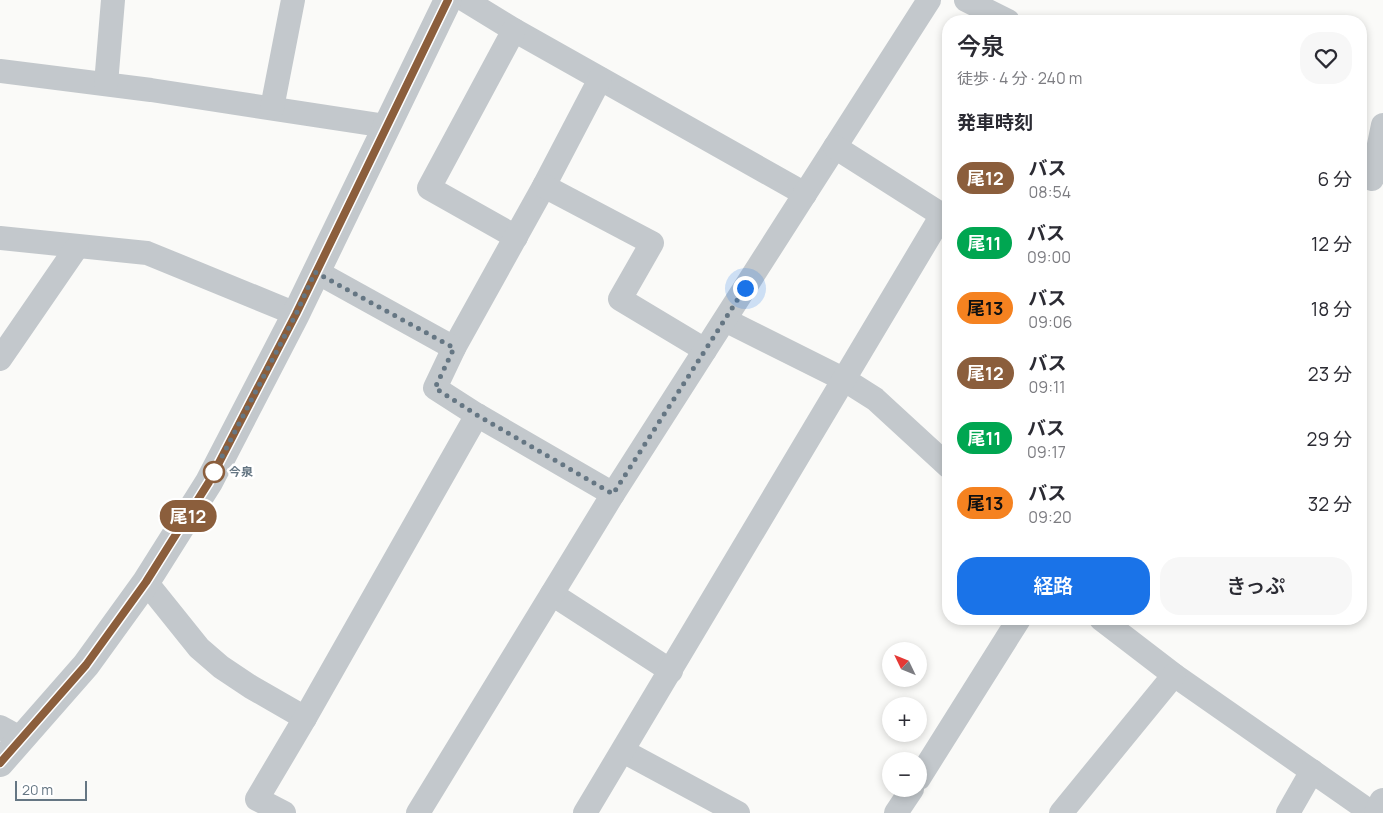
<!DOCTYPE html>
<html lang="ja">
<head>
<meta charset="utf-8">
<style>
	body { margin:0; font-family:Manrope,"Noto Sans JP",sans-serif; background:#f7f7f7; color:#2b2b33; height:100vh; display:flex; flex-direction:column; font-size:19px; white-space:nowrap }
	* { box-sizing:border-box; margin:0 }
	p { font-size:16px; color:#7c7c81 }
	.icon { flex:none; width:28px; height:28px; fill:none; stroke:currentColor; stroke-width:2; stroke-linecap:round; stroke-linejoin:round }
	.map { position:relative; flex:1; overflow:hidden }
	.panel { position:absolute; left:942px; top:15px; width:425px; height:610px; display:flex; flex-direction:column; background:#fff; border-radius:20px; box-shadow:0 2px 8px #0003 }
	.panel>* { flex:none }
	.badge { padding:0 10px; border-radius:16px; font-size:18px; line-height:32px }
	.needle { width:32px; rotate:313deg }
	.buttons { position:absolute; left:882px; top:642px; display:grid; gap:10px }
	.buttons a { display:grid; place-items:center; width:45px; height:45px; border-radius:50%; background:#fff; box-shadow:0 2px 8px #0003; font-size:25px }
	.scale { position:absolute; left:15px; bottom:12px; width:72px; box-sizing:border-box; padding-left:5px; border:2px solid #657683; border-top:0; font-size:14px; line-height:18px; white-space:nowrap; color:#657683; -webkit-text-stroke:4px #fff; paint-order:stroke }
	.you { position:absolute; width:25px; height:25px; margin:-12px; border:4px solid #fff; border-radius:50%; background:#1a73e8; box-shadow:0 0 0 8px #1a73e833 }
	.map>.badge { position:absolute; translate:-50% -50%; box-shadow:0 0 0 2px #fff }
	h2 { padding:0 15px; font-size:19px; line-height:45px }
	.round { display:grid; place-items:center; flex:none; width:52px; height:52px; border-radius:20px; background:#f7f7f7 }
	.overview { display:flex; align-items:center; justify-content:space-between; height:85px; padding:0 15px }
	h1 { font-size:24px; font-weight:600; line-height:38px }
	.action { display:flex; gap:10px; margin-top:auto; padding:10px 15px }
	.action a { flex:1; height:58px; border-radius:20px; background:#1a73e8; color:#fff; font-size:20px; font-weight:600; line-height:58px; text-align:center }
	.action a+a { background:#f7f7f7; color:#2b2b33 }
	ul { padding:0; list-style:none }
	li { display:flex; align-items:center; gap:15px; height:65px; padding:0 15px }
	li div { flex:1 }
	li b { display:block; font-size:19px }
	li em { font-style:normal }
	li .badge { min-width:55px; font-weight:700; text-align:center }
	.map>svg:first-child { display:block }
</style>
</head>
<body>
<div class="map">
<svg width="1383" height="813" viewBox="0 0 1383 813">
	<rect width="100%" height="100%" fill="#fafaf8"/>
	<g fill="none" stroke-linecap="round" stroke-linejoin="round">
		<g stroke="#c3c8cc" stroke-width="24">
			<path d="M465 0 514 30 805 194"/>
			<path d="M966 0 1008 21"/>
			<path d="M514 30 429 188 516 237"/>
			<path d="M0 71 151 90 386 126"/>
			<path d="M600 79 544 186 454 348 435 388 477 415 613 494"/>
			<path d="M106 84 113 0"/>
			<path d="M272 108 293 0"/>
			<path d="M1372 179 1383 125"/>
			<path d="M544 186 652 243 620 299 705 350"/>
			<path d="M0 238 147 253 296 314"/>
			<path d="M315 271 454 348"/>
			<path d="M725 320 845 380 875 399 949 467"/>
			<path d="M0 359 77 247"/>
			<path d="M146 582 199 648 221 667 251 687 305 718"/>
			<path d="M552 594 671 671"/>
			<path d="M1101 619 1174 675 1372 813"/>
			<path d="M0 727 22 739"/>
			<path d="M623 751 738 813"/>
			<path d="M919 778 1019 619"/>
			<path d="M284 813 257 799 305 718 477 415"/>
			<path d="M418 813 613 494 929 0"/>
			<path d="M585 813 942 215 835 147"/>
			<path d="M896 813 912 789"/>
			<path d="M1061 813 1174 675"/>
			<path d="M1288 813 1312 771"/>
		</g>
		<g stroke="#c3c8cc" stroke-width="28">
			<path d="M0 763 86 665 146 582 209 482 296 314 448 0"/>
			<path d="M1378 813 1383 802"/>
		</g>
	</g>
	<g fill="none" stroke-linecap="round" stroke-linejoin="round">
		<defs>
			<path id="line" d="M0 763 86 665 146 582 209 482 296 314 448 0"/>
		</defs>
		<use href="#line" stroke="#fff" stroke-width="11"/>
		<use href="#line" stroke="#8b5e3c" stroke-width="8"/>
		<path stroke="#657683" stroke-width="5" stroke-dasharray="0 9" d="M214 472 296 314 315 272 454 348 435 388 477 415 613 494 745 288"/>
	</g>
	<circle fill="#fff" stroke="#8b5e3c" stroke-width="2.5" cx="214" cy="472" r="10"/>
	<g text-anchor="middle" stroke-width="5" stroke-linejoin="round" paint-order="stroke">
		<g font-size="12" font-weight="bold" fill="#657683" stroke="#fff" text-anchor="start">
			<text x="229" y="476">今泉</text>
		</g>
	</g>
</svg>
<div class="buttons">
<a><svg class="needle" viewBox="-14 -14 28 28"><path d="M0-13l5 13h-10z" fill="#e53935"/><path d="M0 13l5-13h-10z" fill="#7c7c81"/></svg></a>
<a>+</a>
<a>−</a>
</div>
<div class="scale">20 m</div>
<div class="you" style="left:745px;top:288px"></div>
<b class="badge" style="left:188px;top:516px;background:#8b5e3c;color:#fff">尾12</b>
<section class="panel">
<div class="overview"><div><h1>今泉</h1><p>徒歩 · 4 分 · 240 m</p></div><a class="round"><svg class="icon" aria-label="heart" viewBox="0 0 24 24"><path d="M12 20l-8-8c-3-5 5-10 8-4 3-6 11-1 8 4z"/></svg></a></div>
<h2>発車時刻</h2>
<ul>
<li><span class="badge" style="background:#8b5e3c;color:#fff">尾12</span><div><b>バス</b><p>08:54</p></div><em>6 分</em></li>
<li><span class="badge" style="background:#00a651;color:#fff">尾11</span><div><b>バス</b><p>09:00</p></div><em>12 分</em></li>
<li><span class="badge" style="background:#f58220;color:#111">尾13</span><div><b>バス</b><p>09:06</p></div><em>18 分</em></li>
<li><span class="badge" style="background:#8b5e3c;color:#fff">尾12</span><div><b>バス</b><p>09:11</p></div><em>23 分</em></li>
<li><span class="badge" style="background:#00a651;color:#fff">尾11</span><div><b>バス</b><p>09:17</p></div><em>29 分</em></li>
<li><span class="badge" style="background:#f58220;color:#111">尾13</span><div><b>バス</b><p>09:20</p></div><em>32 分</em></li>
</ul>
<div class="action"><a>経路</a><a>きっぷ</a></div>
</section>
</div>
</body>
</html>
